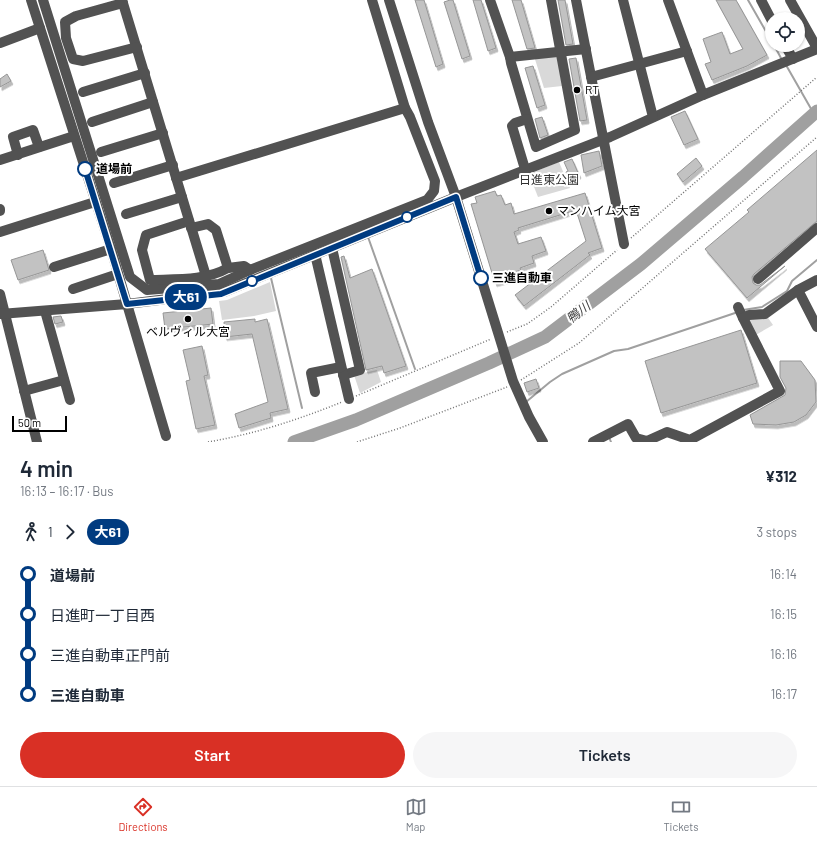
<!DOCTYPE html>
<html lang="en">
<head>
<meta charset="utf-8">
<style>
	body { margin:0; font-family:Barlow,"Noto Sans JP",sans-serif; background:#f6f6f7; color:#1f2937; height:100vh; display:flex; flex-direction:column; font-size:15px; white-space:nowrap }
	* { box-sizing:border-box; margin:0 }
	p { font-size:13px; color:#747a83 }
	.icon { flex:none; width:22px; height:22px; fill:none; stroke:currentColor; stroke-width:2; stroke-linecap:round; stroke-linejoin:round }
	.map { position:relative; height:442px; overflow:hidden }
	.details { display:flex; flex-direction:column; background:#fff; flex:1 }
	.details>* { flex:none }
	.badge { padding:0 8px; border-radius:13px; font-size:14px; line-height:26px }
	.fabs { position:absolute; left:765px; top:12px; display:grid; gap:8px }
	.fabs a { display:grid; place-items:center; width:40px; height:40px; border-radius:50%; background:#fff; box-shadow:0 1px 3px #0004; font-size:20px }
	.scale { position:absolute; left:12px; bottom:10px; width:55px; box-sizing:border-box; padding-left:4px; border:2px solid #000; border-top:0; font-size:11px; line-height:14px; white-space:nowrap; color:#000; -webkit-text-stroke:3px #fff; paint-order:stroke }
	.map>.badge { position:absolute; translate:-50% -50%; box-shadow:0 0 0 2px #fff }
	.legs { display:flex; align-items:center; gap:6px; height:44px; padding:0 20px; font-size:13px }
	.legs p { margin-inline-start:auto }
	.overview { display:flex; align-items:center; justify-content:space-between; height:68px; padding:0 20px }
	h1 { font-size:22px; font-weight:600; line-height:30px }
	.button { display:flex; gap:8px; margin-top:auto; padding:8px 20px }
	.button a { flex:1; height:46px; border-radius:24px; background:#d93025; color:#fff; font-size:16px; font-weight:600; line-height:46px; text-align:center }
	.button a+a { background:#f6f6f7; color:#1f2937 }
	ul { padding:0 20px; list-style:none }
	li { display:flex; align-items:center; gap:14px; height:40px; font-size:15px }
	li i { display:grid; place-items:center; width:6px; height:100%; margin:0 5px; background:currentColor }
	li i::after { content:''; width:10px; height:10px; margin:-5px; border:3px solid; border-radius:50%; background:#fff }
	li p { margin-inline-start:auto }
	li:first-child i { background:linear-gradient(#0000 50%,currentColor 0) }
	li:last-child i { background:linear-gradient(currentColor 50%,#0000 0) }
	.tabs { display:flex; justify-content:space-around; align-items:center; height:56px; border-top:1px solid #e0e1e3; background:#fff; font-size:11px; color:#747a83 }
	.tabs a { display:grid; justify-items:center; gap:2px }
	.tabs .current { color:#d93025 }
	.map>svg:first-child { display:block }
</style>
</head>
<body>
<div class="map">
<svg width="817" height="442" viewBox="0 0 817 442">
	<defs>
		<filter id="shadow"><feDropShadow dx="2" dy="3.5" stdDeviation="0" flood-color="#0004"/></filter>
	</defs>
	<rect width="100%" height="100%" fill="#fff"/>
	<g fill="#d9d9d9">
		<path d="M557 53 562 86 544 88 534 56Z"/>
		<path d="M559 162 570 188 538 197 529 174Z"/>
		<path d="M270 282 276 311 254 316 222 320 219 301 227 300Z"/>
		<path d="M766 315 773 325 754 336 745 319Z"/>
		<path d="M377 370 381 382 360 393 354 375Z"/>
	</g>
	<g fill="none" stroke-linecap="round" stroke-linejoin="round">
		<g stroke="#a0a0a0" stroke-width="2">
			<path d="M748 0 772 42"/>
			<path d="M774 45 782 60"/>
			<path d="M786 65 814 114"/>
			<path d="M368 237 415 369"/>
			<path d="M271 278 302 408"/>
			<path d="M743 310 762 307 787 291 792 281 817 260"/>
			<path d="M526 402 550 382 562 374 614 351 628 349 735 313"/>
			<path d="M609 437 611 442"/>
		</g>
		<path stroke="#a0a0a0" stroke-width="13" d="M294 442 356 420 489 363 545 337 641 264 743 177 817 111"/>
	</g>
	<g fill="#c2c2c2" stroke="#969696" filter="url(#shadow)">
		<path d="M415 0H424L443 64 436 67Z"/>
		<path d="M450 0H453L470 56 462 59 444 2Z"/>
		<path d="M473 0H481L496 48 488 51Z"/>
		<path d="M512 0H521L535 48 527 49Z"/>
		<path d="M558 0H565L573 44 566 45Z"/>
		<path d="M716 0H736L767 55 747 66 712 80 705 64 711 62 703 39 722 32 730 54 743 49Z"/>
		<path d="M576 58 587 120 580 121 569 59Z"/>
		<path d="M533 66 545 105 537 108 525 68Z"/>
		<path d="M7 74 11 81 0 87V79Z"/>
		<path d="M685 111 698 139 684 145 671 117Z"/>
		<path d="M542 117 548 135 540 138 535 119Z"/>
		<path d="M817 150V221L754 274 752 277 753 283 756 285H760L785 266 747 298 705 249 749 212 747 210Z"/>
		<path d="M599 151 602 166 584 173 581 155Z"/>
		<path d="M696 158 702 166 683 182 677 174Z"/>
		<path d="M572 159 579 175 569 179 566 172 568 171 564 162Z"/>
		<path d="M495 191 497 196 501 195 505 205 511 203 514 214 585 193 602 248 588 253 590 255 524 306 515 295 586 241 576 210 518 228 519 230 514 232 518 244 541 237 546 251 532 256 534 263 520 268 521 270 508 274 509 279 495 283 471 204 477 203 475 197Z"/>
		<path d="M43 250 49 270 18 280 11 260Z"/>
		<path d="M344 256 350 278 372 269 406 366 384 373 382 366 366 370 341 257Z"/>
		<path d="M211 308 213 324 165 329 163 313Z"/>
		<path d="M61 316 63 322 55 324 53 317Z"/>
		<path d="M255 319V322L267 319 288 409 270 413 271 418 239 428 235 414 268 402 252 334 225 337 224 322Z"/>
		<path d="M741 330 757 383 661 413 645 361Z"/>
		<path d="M202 346 208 375 204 376 215 425 196 429 186 381 190 380 183 350Z"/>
		<path d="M780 361H801L815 380 816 402 806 415 794 422 776 425 753 424 750 415 785 395 786 388 780 377Z"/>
		<path d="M536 379 539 388 527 392 524 383Z"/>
	</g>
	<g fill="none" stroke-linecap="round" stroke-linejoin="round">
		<g stroke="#747474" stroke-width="1.5" stroke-dasharray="1 2" stroke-linecap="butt">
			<path d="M631 238 817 77"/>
			<path d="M507 332 527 324 551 307 617 250"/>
			<path d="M521 380 579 343 817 137"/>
			<path d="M356 396 491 339"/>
			<path d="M208 442C254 434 298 420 342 402"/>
			<path d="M357 442 400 428 507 387"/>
		</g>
		<g stroke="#525252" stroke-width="10">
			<path d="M31 0 111 249 127 304 224 292 456 197 610 137 703 95 817 49"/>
			<path d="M43 0 130 277 147 290 219 284 250 270 427 200 434 191 435 181 410 117 405 108"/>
			<path d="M122 0 206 276"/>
			<path d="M389 0 428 122 456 197 513 381 529 417 543 442"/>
			<path d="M490 0 510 57 586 49"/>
			<path d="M576 0 624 244"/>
			<path d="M623 0 653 117"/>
			<path d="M668 0 703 95"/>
			<path d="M761 0 772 21"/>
			<path d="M790 0 817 48"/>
			<path d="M123 3 76 16 65 22 66 38 73 59 83 61 137 47"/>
			<path d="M0 43 40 28"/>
			<path d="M785 45 793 59"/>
			<path d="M510 57 511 63 536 147 575 130 551 0"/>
			<path d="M591 77 687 51"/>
			<path d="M83 92 145 73"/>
			<path d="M92 122 153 102"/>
			<path d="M101 152 163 133"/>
			<path d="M18 155 13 137 33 130 39 147"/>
			<path d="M0 160 74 136"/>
			<path d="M525 169 512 126 515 123 527 119"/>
			<path d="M176 178 405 108 372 0"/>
			<path d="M114 183 173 165"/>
			<path d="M0 209V211"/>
			<path d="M126 214 182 197"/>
			<path d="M189 221 146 235 142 250 150 280C176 279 205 281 228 268"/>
			<path d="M191 228 208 224 216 230 228 268 244 266 250 270"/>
			<path d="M0 232 95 202"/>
			<path d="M332 248 360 370 343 375"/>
			<path d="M315 254 349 399"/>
			<path d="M54 267 111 249"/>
			<path d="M758 279 817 228"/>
			<path d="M73 289 118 274"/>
			<path d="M798 290 817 327"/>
			<path d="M0 294 37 442"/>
			<path d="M738 307 743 318"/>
			<path d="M45 311 70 400"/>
			<path d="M0 314 127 304 166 436"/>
			<path d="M24 391 64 380"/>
			<path d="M315 392 311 373 341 367"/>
			<path d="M593 442 628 424 636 438 647 441 667 432 690 440 780 391 743 318 749 315 765 314 798 290 817 280"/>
		</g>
	</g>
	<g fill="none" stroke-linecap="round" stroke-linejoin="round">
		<defs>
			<path id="line-1" d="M85 169 127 304 221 294 456 197 481 278"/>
		</defs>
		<use href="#line-1" stroke="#fff" stroke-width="9"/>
		<use href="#line-1" stroke="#003b80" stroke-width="6"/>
	</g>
	<g fill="#000" stroke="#fff" stroke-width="1.5">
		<circle cx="577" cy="90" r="4"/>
		<circle cx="549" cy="211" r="4"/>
		<circle cx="188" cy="319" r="4"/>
	</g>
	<g fill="#fff" stroke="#003b80" stroke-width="2">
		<circle cx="85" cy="169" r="7"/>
		<circle cx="407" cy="217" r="5"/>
		<circle cx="481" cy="278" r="7"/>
		<circle cx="252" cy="281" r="5"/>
	</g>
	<g text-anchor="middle" stroke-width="4" stroke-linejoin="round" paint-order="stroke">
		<g font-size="12" fill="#000" stroke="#fff" text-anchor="start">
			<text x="585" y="94">RT</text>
			<text x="557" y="215">マンハイム大宮</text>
			<text x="188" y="336" text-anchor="middle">ベルヴィル大宮</text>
		</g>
		<g font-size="12" font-weight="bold" fill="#000" stroke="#fff" text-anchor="start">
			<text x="96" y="173">道場前</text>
			<text x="492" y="282">三進自動車</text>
		</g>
		<g font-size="12" fill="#303030" stroke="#fff">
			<text x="549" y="184">日進東公園</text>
		</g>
		<g font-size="13" font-style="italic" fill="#414141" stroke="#fff">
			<text transform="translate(578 312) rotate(-37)" y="5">鴨川</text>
		</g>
	</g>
</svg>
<div class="fabs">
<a><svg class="icon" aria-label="locate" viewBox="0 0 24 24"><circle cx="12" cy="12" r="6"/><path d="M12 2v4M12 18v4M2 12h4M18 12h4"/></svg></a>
</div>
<div class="scale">50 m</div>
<b class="badge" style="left:186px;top:297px;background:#003b80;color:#fff">大61</b>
</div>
<section class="details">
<div class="overview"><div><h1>4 min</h1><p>16:13 – 16:17 · Bus</p></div><b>¥312</b></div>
<div class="legs"><svg class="icon" aria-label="walk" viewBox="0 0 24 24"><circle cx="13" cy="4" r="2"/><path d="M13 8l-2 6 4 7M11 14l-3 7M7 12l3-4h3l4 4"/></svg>1<svg class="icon" aria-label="forward" viewBox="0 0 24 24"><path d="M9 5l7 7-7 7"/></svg><b class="badge" style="background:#003b80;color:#fff">大61</b><p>3 stops</p></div>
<ul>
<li><i style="color:#003b80"></i><b>道場前</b><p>16:14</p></li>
<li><i style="color:#003b80"></i><span>日進町一丁目西</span><p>16:15</p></li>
<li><i style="color:#003b80"></i><span>三進自動車正門前</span><p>16:16</p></li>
<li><i style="color:#003b80"></i><b>三進自動車</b><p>16:17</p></li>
</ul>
<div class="button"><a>Start</a><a>Tickets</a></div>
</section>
<nav class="tabs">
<a class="current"><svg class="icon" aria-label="directions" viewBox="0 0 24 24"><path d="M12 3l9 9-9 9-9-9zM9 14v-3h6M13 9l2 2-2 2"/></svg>Directions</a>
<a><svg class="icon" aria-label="map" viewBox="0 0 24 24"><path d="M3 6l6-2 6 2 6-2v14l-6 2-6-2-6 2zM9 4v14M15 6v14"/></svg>Map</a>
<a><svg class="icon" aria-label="tickets" viewBox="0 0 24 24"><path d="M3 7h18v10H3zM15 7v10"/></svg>Tickets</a>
</nav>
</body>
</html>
